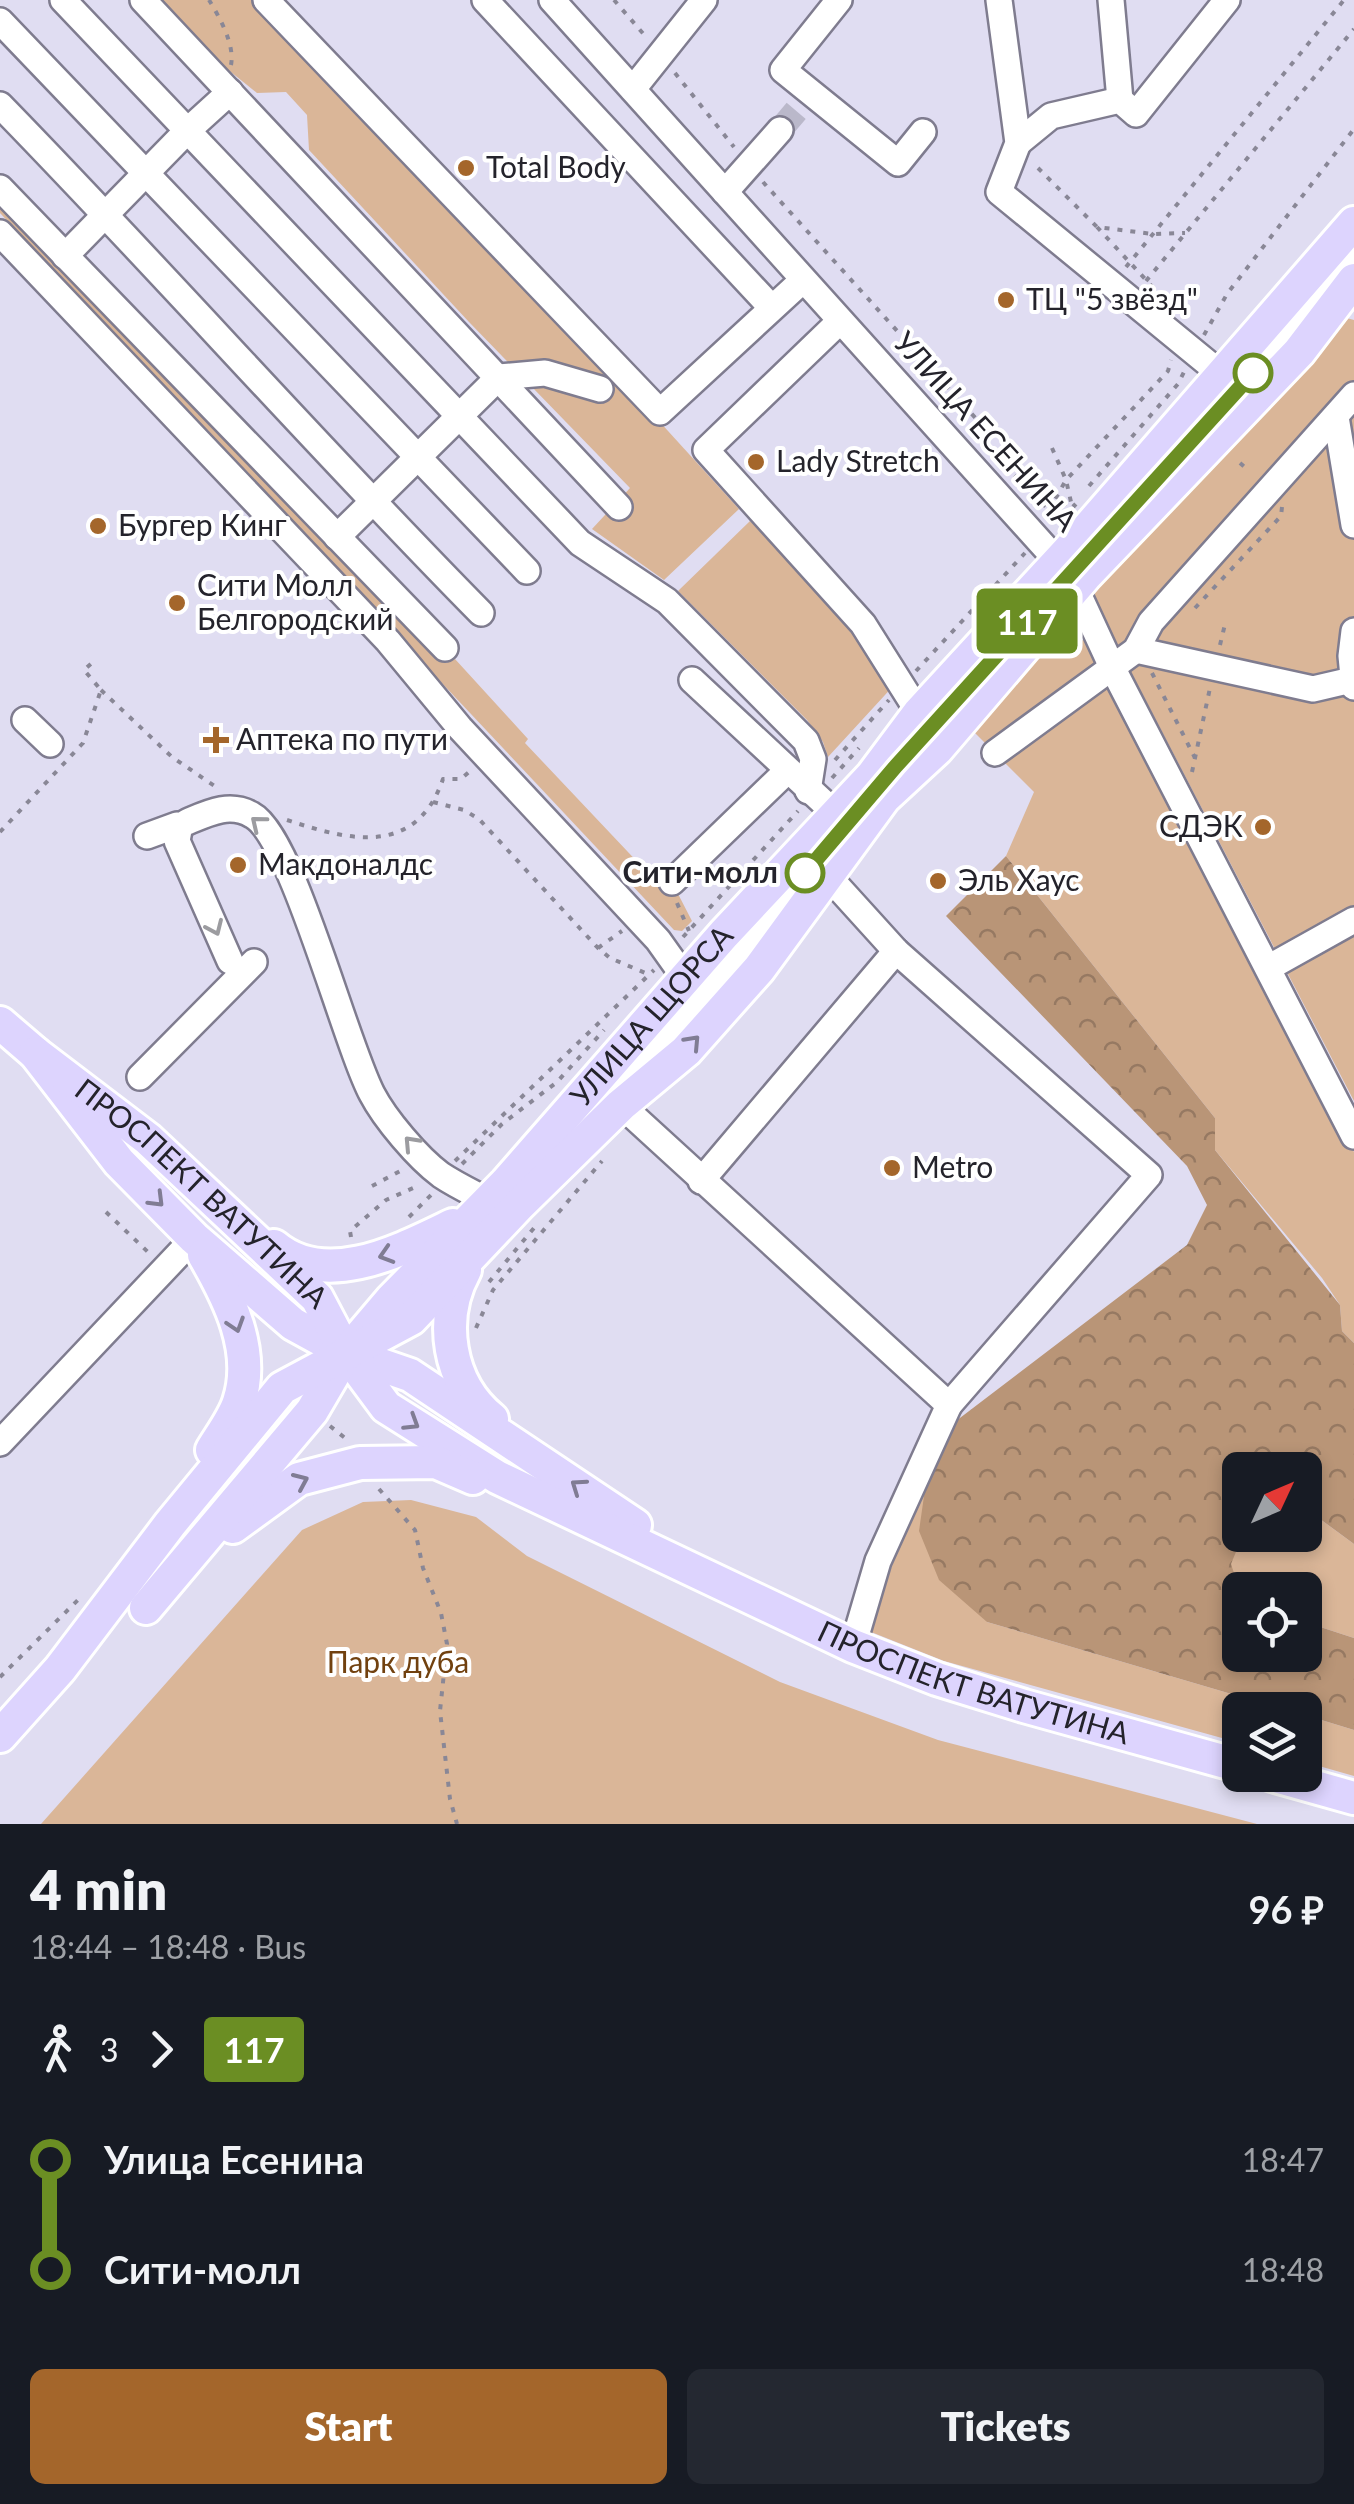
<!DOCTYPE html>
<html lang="en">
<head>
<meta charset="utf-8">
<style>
	body { margin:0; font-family:Lato,sans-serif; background:#242831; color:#f1f3f6; height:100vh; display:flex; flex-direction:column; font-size:38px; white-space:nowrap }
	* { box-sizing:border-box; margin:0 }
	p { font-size:32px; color:#9ea1a6 }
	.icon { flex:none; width:55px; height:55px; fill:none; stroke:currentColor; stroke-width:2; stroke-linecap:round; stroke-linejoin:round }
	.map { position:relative; height:1824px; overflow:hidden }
	.details { display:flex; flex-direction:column; background:#171b24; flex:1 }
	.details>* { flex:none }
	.badge { padding:0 20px; border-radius:8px; font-size:35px; line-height:65px }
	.needle { width:65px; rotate:46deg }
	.tools { position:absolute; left:1222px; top:1452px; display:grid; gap:20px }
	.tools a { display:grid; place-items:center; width:100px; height:100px; border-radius:15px; background:#171b24; box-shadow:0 5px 15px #0003; font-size:50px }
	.map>.badge { position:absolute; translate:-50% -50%; box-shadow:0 0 0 5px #fff }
	.legs { display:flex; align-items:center; gap:15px; height:110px; padding:0 30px; font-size:32px }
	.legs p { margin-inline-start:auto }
	.overview { display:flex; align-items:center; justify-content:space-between; height:170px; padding:0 30px }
	h1 { font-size:55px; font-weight:800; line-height:75px }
	.button { display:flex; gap:20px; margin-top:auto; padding:20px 30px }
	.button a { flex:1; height:115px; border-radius:15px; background:#a4662b; color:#fff; font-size:40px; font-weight:800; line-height:115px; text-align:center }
	.button a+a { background:#242831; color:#f1f3f6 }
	ul { padding:0 30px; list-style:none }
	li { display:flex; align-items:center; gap:35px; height:110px; font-size:38px }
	li i { display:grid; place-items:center; width:15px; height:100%; margin:0 12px; background:currentColor }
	li i::after { content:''; width:25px; height:25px; margin:-12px; border:8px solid; border-radius:50%; background:#171b24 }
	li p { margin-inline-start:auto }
	li:first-child i { background:linear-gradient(#0000 50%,currentColor 0) }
	li:last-child i { background:linear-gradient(currentColor 50%,#0000 0) }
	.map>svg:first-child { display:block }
</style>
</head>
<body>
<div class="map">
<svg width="1354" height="1824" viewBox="0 0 1354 1824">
	<defs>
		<pattern id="forest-crowns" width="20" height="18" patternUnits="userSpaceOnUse" patternTransform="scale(2.5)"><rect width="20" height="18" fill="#b99577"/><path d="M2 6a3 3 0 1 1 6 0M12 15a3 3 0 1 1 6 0" fill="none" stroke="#967962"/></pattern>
	</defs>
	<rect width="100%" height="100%" fill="#e0ddf2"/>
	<g fill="#dab698">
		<path d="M160 0H258L628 387 739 509 664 580 592 529 630 488 469 322 309 150 307 115 286 92 257 93 221 64Z"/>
		<path d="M0 201 446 663 455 659 528 739 525 743 645 870 649 869 671 891 676 890 692 921 682 931 674 930 0 213Z"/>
		<path d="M1339 316 1354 320V1101L1108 628 1094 594 1095 585Z"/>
		<path d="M750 521 837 606 896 683 828 757 823 742 807 720 678 591Z"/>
		<path d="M1061 631 1092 644 1354 1152V1343L1342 1331 1340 1305 1322 1278 1215 1150V1118L1006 856 1034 792 971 729 1054 632Z"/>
		<path d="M927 1475 987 1622 1286 1710H1240V1743L944 1661 871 1632 890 1571Z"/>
		<path d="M411 1500 476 1517 527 1556 780 1682 938 1740 1257 1824H41L302 1530 363 1502Z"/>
		<path d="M1305 1508 1354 1544V1638L1305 1622V1590L1240 1591 1230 1564 1243 1535H1305Z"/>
		<path d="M1305 1715 1354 1730V1776L1305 1762Z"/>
	</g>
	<path fill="url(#forest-crowns)" d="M1006 856 1215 1118V1150L1340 1305 1342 1331 1354 1343V1544L1305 1508V1470H1240V1535H1243L1231 1564 1240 1591V1655H1305V1622L1354 1638V1730L1305 1715V1710H1286L987 1622 939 1580 919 1531 927 1475 952 1424 1187 1245 1207 1205 1187 1166 946 916Z"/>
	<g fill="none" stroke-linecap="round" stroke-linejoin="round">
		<path stroke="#bab8ca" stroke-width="25" stroke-dasharray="25 12" stroke-linecap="butt" d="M780 130 797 110"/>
		<defs>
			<g id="minor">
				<path d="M63 0 580 543 667 601 806 741 813 759 808 791"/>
				<path d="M143 0 619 507"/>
				<path d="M266 0 660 412 803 280"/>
				<path d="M485 0 771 307"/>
				<path d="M552 0 1069 574 1112 667 1354 1136"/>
				<path d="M839 0 783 70 898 163 923 132"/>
				<path d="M999 0 1018 143 999 192 1221 374"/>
				<path d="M1111 0 1120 100"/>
				<path d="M0 21 527 571"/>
				<path d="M633 89 704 0"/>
				<path d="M0 105C163 272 317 447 481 613"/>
				<path d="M1018 143 1051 116 1120 100 1136 114 1227 0"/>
				<path d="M0 188 445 648"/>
				<path d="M725 192 780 130"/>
				<path d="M0 233 388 641 460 728 658 940 685 978"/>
				<path d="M65 256 186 132 230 92"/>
				<path d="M840 321 706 450 863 624 919 713"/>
				<path d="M1336 417 1354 525"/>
				<path d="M1164 472 1324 298 1354 260"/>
				<path d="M337 537 499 377 545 373 600 389"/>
				<path d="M1354 631 1351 656 1354 687"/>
				<path d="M1136 650 1313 689 1352 680"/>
				<path d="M692 680 837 815"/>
				<path d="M25 720 50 744"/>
				<path d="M995 753 1136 650 1151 622 1354 395"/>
				<path d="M894 768 1018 630"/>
				<path d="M187 822C208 813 230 802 252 815 292 836 345 1043 372 1094 385 1119 418 1158 441 1175 456 1185 473 1193 488 1201"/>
				<path d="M179 830 177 841 230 961"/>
				<path d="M147 836 177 825"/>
				<path d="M828 876 896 951 1149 1175 949 1405"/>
				<path d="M672 882 787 771"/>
				<path d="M1268 968 1354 920"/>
				<path d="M140 1077 254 962"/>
				<path d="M621 1105 949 1405 878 1561 853 1646"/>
				<path d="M587 1116C674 1028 754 936 832 839"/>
				<path d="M701 1181 896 951"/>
				<path d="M0 1443 194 1238"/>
			</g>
			<g id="major">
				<path d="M0 1023 35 1053 119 1162 194 1238 293 1324 346 1353 410 1375 635 1525"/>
				<path id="s1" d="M35 1053 148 1139 317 1298 346 1353 386 1407 497 1477 853 1646 937 1679 1024 1706 1240 1766"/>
				<path d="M274 1246C326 1290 401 1250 453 1225"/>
				<path d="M204 1255C229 1298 256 1351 239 1402 234 1418 221 1435 212 1450"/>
				<path d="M465 1270C438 1319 448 1383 492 1419"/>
				<path d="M233 1527 299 1479 360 1463 436 1462 473 1478"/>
				<path id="s2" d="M146 1608 312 1411 346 1353 391 1300 506 1183 724 934 872 776 919 713 1069 550 1354 223"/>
				<path d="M0 1736 60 1669 170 1524 282 1388 411 1319 520 1204 621 1105 686 1051 759 969 884 798 937 749 1085 576 1299 352 1354 280"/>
				<path d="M1272 1775 1354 1798"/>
			</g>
		</defs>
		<use href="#minor" stroke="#7f7c8f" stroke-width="30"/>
		<use href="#major" stroke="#fff" stroke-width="38"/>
		<g stroke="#898796" stroke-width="4" stroke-dasharray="5 8" stroke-linecap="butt">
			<path d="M209 0C220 18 235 45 231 65"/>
			<path d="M614 0 647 38"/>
			<path d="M675 73 734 147"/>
			<path d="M1038 168 1097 227 1153 234 1185 233"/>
			<path d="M763 182 989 433 990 450 1049 510 1047 516"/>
			<path d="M1097 227 1159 294"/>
			<path d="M1126 267 1344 0"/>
			<path d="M1146 281 1354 29"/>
			<path d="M1204 335 1227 294 1354 129"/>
			<path d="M1052 448 1066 480 1071 502"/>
			<path d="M1240 463 1248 470"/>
			<path d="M1089 486 1178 384 1185 370"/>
			<path d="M1049 510 1066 480 1168 371 1171 360"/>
			<path d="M1049 510 1071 502 1076 507"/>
			<path d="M1195 608 1281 516 1282 507"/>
			<path d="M1220 645 1226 620"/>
			<path d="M916 671 1025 553"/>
			<path d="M1152 673 1195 758"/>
			<path d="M101 690 172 757 219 789"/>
			<path d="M835 760 889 700"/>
			<path d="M1192 772 1210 688"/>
			<path d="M832 778 859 748"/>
			<path d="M433 802 464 810 479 819 598 948 610 958 650 975"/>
			<path d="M287 820C350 841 416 857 443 779H461L469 772"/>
			<path d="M0 832 83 743 101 690 84 670 93 662"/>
			<path d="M677 903 689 931"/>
			<path d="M683 937 798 811"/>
			<path d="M598 948 622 931"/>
			<path d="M455 1161 654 970"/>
			<path d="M462 1164 502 1124 557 1082 604 1030"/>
			<path d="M372 1186 402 1170"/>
			<path d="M106 1212 149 1253"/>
			<path d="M409 1217 431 1195"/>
			<path d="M351 1237 350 1231 386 1200 420 1185"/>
			<path d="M489 1282 534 1228"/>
			<path d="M476 1328 493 1290 602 1161"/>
			<path d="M330 1426 350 1442"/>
			<path d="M379 1489 415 1530 423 1568 441 1613 447 1644 440 1711 450 1799 457 1824"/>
			<path d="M0 1677 82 1596"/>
		</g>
		<use href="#minor" stroke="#fff" stroke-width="25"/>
		<use href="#major" stroke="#ddd4fe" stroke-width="32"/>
	</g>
	<defs><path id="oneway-chevron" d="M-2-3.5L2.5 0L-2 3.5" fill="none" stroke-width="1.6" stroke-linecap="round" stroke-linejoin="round" transform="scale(2.5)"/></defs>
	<g stroke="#9c9ca0">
		<use href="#oneway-chevron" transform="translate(258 823) rotate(-141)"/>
		<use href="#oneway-chevron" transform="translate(215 928) rotate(66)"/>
		<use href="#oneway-chevron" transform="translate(411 1143) rotate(-133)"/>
	</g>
	<g stroke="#807c94">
		<use href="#oneway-chevron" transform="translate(693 1042) rotate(-47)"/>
		<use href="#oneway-chevron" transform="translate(157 1200) rotate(45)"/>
		<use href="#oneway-chevron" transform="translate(386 1255) rotate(163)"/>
		<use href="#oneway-chevron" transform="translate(236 1325) rotate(72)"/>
		<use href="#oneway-chevron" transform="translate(412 1423) rotate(32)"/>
		<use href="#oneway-chevron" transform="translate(301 1481) rotate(-24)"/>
		<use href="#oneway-chevron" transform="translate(578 1486) rotate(-145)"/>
	</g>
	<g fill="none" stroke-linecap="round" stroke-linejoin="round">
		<defs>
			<path id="line-1" d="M805 873 896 766 1253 373"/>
		</defs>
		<use href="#line-1" stroke="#fff" stroke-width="22"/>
		<use href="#line-1" stroke="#6b8e23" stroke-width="15"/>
	</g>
	<g fill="#a4662b" stroke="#fff" stroke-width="4">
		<circle cx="466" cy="168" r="10"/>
		<circle cx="1006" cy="300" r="10"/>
		<circle cx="756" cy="462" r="10"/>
		<circle cx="98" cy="526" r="10"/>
		<circle cx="177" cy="603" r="10"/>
		<path d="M211 725h10v10h10v10h-10v10h-10v-10h-10v-10h10z"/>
		<circle cx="1263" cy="827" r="10"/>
		<circle cx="238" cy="865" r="10"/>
		<circle cx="938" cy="881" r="10"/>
		<circle cx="892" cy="1168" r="10"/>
	</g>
	<g fill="#fff" stroke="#6b8e23" stroke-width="5">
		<circle cx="1253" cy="373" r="18"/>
		<circle cx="805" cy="873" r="18"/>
	</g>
	<g text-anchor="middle" stroke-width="8" stroke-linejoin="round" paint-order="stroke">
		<g font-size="30" fill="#24232b" stroke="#fff" text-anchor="start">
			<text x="486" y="178">Total Body</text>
			<text x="1026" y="310">ТЦ "5 звёзд"</text>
			<text x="776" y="472">Lady Stretch</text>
			<text x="118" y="536">Бургер Кинг</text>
			<text x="197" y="596">Сити Молл<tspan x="197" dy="34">Белгородский</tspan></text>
			<text x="236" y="750">Аптека по пути</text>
			<text x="1243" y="837" text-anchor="end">СДЭК</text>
			<text x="258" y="875">Макдоналдс</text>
			<text x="958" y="891">Эль Хаус</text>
			<text x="912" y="1178">Metro</text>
		</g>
		<g font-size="30" fill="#24232b" stroke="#fff">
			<text transform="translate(985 432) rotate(48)" y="10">УЛИЦА ЕСЕНИНА</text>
			<text dy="10" stroke="none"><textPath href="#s2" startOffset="780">УЛИЦА ЩОРСА</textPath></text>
			<text dy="10" stroke="none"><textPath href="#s1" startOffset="218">ПРОСПЕКТ ВАТУТИНА</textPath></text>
			<text dy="10" stroke="none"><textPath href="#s1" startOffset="1155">ПРОСПЕКТ ВАТУТИНА</textPath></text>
		</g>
		<g font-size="30" font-weight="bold" fill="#24232b" stroke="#fff" text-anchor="end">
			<text x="778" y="883">Сити-молл</text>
		</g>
		<g font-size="30" fill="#71410f" stroke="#fff">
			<text x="398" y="1673">Парк дуба</text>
		</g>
	</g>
</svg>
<div class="tools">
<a><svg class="needle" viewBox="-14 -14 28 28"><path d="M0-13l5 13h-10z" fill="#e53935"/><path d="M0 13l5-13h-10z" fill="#9ea1a6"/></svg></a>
<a><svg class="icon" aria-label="locate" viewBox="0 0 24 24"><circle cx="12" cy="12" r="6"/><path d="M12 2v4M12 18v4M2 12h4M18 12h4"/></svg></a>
<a><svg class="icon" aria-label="layers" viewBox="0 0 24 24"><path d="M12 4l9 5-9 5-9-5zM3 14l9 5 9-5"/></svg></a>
</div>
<b class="badge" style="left:1027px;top:621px;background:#6b8e23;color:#fff">117</b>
</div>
<section class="details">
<div class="overview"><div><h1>4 min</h1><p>18:44 – 18:48 · Bus</p></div><b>96 ₽</b></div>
<div class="legs"><svg class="icon" aria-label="walk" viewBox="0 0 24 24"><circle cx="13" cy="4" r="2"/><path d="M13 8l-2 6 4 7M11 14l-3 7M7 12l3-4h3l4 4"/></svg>3<svg class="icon" aria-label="forward" viewBox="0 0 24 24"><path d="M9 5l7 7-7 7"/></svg><b class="badge" style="background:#6b8e23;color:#fff">117</b></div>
<ul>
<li><i style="color:#6b8e23"></i><b>Улица Есенина</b><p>18:47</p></li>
<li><i style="color:#6b8e23"></i><b>Сити-молл</b><p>18:48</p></li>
</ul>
<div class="button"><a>Start</a><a>Tickets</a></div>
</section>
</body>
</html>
